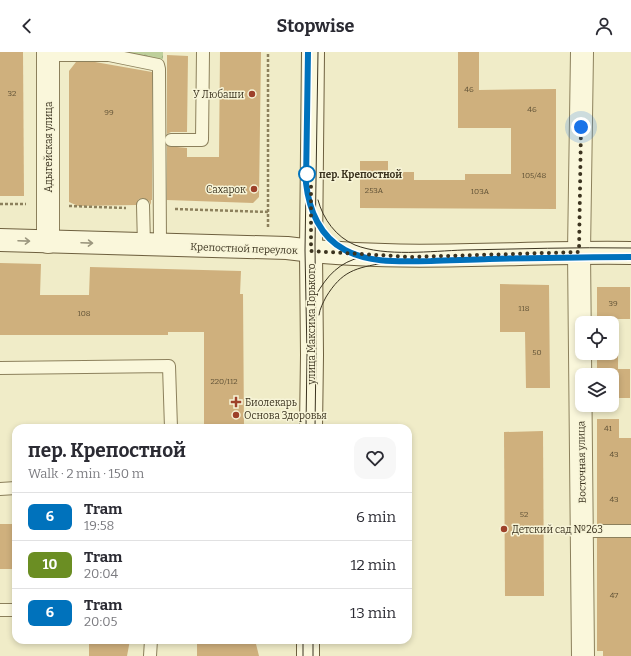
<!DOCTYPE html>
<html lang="en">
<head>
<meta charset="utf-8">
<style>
	body { margin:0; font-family:Bitter,serif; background:#f7f7f7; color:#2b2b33; height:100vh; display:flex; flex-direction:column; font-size:15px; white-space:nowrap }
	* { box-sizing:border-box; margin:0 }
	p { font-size:13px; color:#7c7c81 }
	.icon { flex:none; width:22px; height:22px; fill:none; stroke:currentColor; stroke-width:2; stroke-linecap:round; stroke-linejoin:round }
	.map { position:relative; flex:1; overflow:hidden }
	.panel { position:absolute; left:12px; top:372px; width:400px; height:220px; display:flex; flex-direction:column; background:#fff; border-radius:12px; box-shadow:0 2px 6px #0003 }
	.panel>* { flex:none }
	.badge { padding:0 8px; border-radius:6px; font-size:14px; line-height:26px }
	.tools { position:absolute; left:575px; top:264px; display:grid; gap:8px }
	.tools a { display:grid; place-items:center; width:44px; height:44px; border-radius:8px; background:#fff; box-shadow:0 2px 6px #0003; font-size:20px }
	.you { position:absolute; width:20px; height:20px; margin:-10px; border:3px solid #fff; border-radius:50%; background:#1a73e8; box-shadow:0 0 0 6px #1a73e833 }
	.map>.badge { position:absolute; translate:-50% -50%; box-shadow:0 0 0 2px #fff }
	.round { display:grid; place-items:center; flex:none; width:42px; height:42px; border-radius:12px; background:#f7f7f7 }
	.headline { display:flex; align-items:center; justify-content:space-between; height:68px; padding:0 16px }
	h1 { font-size:19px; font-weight:700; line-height:30px }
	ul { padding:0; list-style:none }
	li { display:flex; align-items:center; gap:12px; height:48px; padding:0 16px; border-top:1px solid #e1e1e2 }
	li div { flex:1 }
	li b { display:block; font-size:15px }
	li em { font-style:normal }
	li .badge { min-width:44px; font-weight:700; text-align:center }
	header { display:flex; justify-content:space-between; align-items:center; height:52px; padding:0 16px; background:#fff; font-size:18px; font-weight:700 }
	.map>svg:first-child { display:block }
</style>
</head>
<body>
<header><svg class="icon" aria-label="back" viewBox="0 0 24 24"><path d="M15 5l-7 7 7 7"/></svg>Stopwise<svg class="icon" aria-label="person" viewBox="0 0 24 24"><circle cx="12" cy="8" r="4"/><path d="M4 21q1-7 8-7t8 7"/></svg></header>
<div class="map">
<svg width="631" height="604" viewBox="0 0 631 604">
	<defs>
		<pattern id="forest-crowns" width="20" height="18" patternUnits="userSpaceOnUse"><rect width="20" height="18" fill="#becf9b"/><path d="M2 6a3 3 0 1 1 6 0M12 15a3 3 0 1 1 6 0" fill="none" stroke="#a4b285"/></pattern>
	</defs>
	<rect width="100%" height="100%" fill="#f0ecc8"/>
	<path fill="url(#forest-crowns)" d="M122 0H163V7H144Z"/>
	<g fill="#cfb07d">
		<path d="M0 0H23L24 144H0Z"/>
		<path d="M220 0H261L259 145 253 151 167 148V94L187 96V105H219Z"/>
		<path d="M458 0H479V38L556 37V157L360 156V109H388V120H414V128H465V122H511V76H458Z"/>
		<path d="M167 3 188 4 187 80H171L167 82Z"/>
		<path d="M76 10H95L152 20V148H151V153L149 149 143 146 139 147 136 153 78 154 69 150V19Z"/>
		<path d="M0 211 41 212 40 243H89L90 215 241 219 240 242H243L244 376H204V280H168V283H0Z"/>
		<path d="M500 232 549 233 550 336H526L525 280H500Z"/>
		<rect x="597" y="235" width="33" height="32"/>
		<path d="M597 301H618V317H630V346H612V323H597Z"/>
		<path d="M597 367H619V386H631V472H597Z"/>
		<path d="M543 379 544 544H505L504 380Z"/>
		<rect x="0" y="472" width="16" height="45"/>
		<path d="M597 486H631V604H603V599H597Z"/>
		<path d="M89 588H130L127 604H89Z"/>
		<path d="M197 588H255L259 604H197Z"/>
	</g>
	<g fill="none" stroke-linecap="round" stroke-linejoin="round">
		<defs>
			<g id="lane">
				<path d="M48 3H109L158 13 159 17 160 193"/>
				<path d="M171 88H202L203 0"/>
				<path d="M143 153 144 193"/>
				<path d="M0 316 169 314 171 376"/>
				<path d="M0 437 16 436"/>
				<path d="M582 479H631"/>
				<path d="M0 558H16"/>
				<path d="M150 604 151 588"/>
			</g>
			<g id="street">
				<path d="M582 0 579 200 583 604"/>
				<path d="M48 190V0"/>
			</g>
			<g id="secondary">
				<path d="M0 188 287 196C401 211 517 199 631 201"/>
				<path d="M311 376 312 303 311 199 313 0"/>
				<path d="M308 588V604"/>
			</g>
		</defs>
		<use href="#lane" stroke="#8c805c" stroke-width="14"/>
		<use href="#street" stroke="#8c805c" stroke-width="24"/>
		<use href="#secondary" stroke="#6e603f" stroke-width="24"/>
		<g stroke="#8c805c" stroke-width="2.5" stroke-dasharray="3 2" stroke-linecap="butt">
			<path d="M0 152H26"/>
			<path d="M69 154 126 156"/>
			<path d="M175 157 269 160"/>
			<path d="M268 175V0"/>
		</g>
		<use href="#lane" stroke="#faf7db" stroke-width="12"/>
		<use href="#street" stroke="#faf7db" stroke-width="22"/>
		<use href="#secondary" stroke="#faf7db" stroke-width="22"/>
		<g stroke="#3c3420" stroke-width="1">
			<path d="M318 148C323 167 336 185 355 193 385 205 432 199 464 198 520 197 575 195 631 196"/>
			<path d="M316 167C327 185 337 198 358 204 389 214 429 209 461 208 518 206 574 205 631 205"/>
			<path d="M316 243C327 224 339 210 362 205"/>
			<path d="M319 263C320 256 323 251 326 245 342 219 355 216 384 211"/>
			<path d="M306 376 307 303 305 198 308 0"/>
			<path d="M315 376 316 303 315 192 318 0"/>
			<path d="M303 588V604"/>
			<path d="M313 588V604"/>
		</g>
	</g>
	<defs><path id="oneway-shaft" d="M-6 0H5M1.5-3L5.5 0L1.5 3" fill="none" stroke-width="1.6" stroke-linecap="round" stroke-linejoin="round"/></defs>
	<g stroke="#9b967e">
		<use href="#oneway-shaft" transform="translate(24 189) rotate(2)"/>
		<use href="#oneway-shaft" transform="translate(87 191) rotate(2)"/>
	</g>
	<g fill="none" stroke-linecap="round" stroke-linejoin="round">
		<defs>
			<path id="line" d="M308 0 306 131C309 158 320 185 345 198 371 212 403 209 431 209 450 208 470 208 489 207 536 206 584 205 631 205"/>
		</defs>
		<use href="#line" stroke="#fff" stroke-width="9"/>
		<use href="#line" stroke="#0072bc" stroke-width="6"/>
		<path stroke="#3c3420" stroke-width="4" stroke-dasharray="0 7.2" d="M307 122 311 126V199L411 205 579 200 581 75"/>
	</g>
	<g fill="#9d412a" stroke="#f7f4d7" stroke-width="1.5">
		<circle cx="252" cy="42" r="4"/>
		<circle cx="254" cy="137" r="4"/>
		<path d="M234 344h4v4h4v4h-4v4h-4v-4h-4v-4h4z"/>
		<circle cx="236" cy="363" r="4"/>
		<circle cx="504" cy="477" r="4"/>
	</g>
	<circle fill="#fff" stroke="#0072bc" stroke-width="2" cx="307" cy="122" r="8"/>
	<g text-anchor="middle" stroke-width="3" stroke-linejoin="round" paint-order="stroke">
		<g font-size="8" fill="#615337">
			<text x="469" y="40">46</text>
			<text x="12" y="44">32</text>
			<text x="532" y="60">46</text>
			<text x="109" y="63">99</text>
			<text x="534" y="126">105/48</text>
			<text x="374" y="141">253А</text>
			<text x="480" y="142">103А</text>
			<text x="613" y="254">39</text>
			<text x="524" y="259">118</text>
			<text x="84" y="264">108</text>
			<text x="537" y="303">50</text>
			<text x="224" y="332">220/112</text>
			<text x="608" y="379">41</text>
			<text x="614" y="405">43</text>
			<text x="614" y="450">43</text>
			<text x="524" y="465">52</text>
			<text x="614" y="546">47</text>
		</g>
		<g font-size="10" fill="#3c3420" stroke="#f7f4d7" text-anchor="start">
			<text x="244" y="46" text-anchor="end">У Любаши</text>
			<text x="246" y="141" text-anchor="end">Сахарок</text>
			<text x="245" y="354">Биолекарь</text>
			<text x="244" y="367">Основа Здоровья</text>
			<text x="512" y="481">Детский сад №263</text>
		</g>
		<g font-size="10" fill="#3c3420" stroke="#f7f4d7">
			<text transform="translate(48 95) rotate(-90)" y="4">Адыгейская улица</text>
			<text transform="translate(244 196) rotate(2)" y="4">Крепостной переулок</text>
			<text transform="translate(311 272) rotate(-90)" y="4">улица Максима Горького</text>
			<text transform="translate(581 410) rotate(-91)" y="4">Восточная улица</text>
		</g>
		<g font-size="10" font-weight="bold" fill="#3c3420" stroke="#f7f4d7" text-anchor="start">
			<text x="319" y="126">пер. Крепостной</text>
		</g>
	</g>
</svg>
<div class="tools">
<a><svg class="icon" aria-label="locate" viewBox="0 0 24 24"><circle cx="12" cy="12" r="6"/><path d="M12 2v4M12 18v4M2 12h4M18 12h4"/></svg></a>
<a><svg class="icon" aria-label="layers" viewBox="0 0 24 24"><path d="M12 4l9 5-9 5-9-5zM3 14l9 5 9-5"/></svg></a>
</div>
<div class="you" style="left:581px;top:75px"></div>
<section class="panel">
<div class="headline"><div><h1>пер. Крепостной</h1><p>Walk · 2 min · 150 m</p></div><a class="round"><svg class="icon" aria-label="heart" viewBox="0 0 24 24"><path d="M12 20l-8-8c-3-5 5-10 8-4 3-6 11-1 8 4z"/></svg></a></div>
<ul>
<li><span class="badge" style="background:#0072bc;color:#fff">6</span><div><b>Tram</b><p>19:58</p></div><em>6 min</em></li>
<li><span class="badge" style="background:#6b8e23;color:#fff">10</span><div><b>Tram</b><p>20:04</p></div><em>12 min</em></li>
<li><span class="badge" style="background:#0072bc;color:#fff">6</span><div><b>Tram</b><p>20:05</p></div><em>13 min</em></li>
</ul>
</section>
</div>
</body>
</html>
